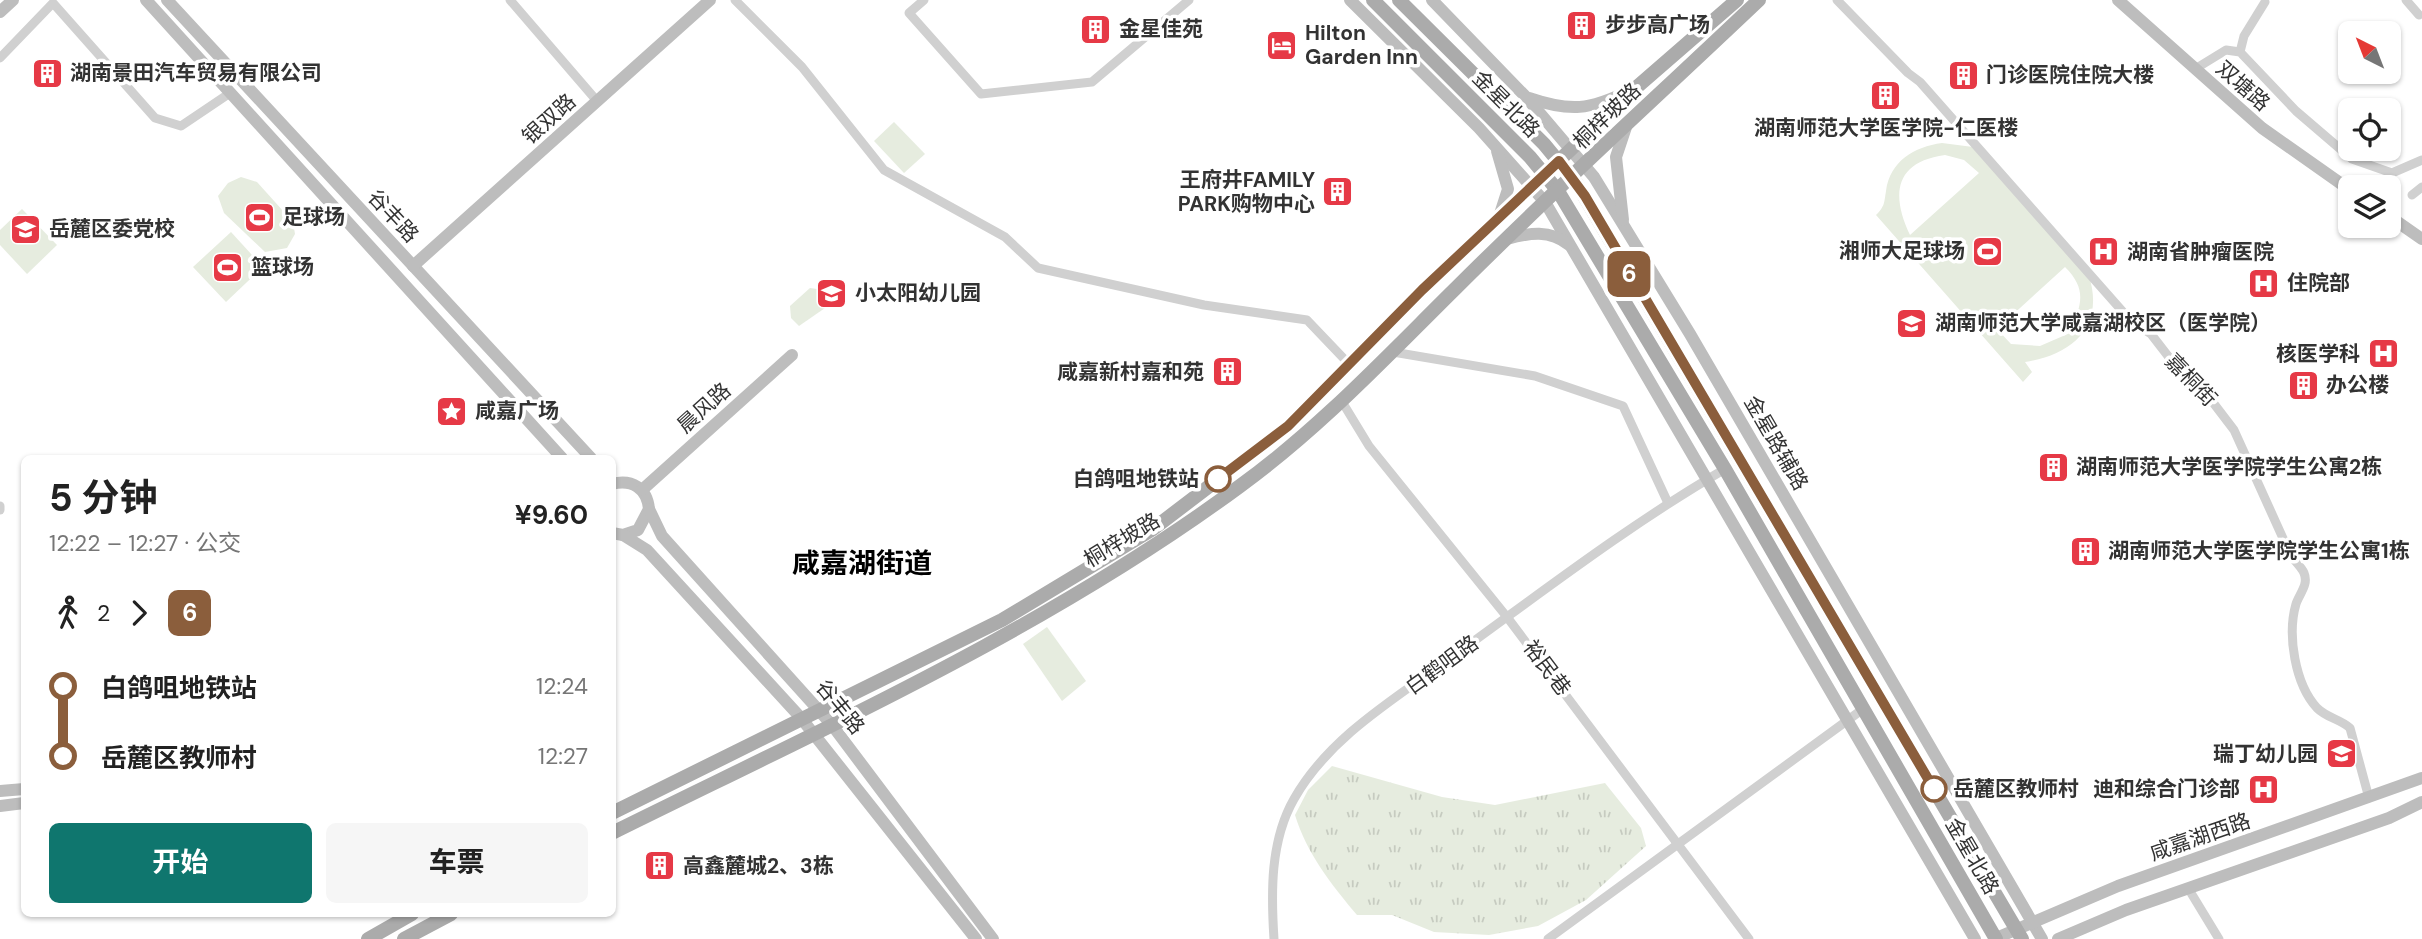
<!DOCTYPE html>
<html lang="zh">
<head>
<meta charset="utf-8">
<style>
	body { margin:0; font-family:"DM Sans","Noto Sans SC",sans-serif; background:#f6f6f6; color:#222; height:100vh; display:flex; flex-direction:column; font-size:26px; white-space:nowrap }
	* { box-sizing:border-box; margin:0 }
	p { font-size:23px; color:#767676 }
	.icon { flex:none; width:38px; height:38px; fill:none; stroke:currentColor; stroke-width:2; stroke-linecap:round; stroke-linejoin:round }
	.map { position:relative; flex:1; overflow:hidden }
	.drawer { position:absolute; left:21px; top:455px; width:595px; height:462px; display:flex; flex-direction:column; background:#fff; border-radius:10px; box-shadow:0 2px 5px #0004 }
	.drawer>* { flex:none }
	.badge { padding:0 14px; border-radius:10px; font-size:24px; line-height:46px }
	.needle { width:46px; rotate:318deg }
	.buttons { position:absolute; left:2338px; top:21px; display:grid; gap:14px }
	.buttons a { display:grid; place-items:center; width:63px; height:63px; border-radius:10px; background:#fff; box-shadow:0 2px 5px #0004; font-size:35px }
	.map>.badge { position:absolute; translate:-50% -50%; box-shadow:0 0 0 4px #fff }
	.legs { display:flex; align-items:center; gap:10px; height:77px; padding:0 28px; font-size:23px }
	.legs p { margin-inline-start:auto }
	.overview { display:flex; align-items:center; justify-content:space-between; height:119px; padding:0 28px }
	h1 { font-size:38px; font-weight:700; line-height:52px }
	.cta { display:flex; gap:14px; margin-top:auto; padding:14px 28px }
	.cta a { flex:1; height:80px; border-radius:10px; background:#0f766e; color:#fff; font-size:28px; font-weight:700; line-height:80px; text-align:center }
	.cta a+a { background:#f6f6f6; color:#222 }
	ul { padding:0 28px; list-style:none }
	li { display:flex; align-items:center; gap:24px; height:70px; font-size:26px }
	li i { display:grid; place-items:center; width:10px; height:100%; margin:0 9px; background:currentColor }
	li i::after { content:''; width:18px; height:18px; margin:-9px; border:5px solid; border-radius:50%; background:#fff }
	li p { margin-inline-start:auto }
	li:first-child i { background:linear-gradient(#0000 50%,currentColor 0) }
	li:last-child i { background:linear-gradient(currentColor 50%,#0000 0) }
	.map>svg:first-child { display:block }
</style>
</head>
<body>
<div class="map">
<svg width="2422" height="939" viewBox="0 0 2422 939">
	<defs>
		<pattern id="grass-tufts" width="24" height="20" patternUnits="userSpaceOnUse" patternTransform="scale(1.75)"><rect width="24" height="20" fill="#e6ecdf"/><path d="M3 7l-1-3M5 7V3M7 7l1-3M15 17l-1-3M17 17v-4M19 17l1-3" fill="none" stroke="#c6cbc0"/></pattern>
	</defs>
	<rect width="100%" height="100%" fill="#fff"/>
	<path fill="url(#grass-tufts)" d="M1332 766 1442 797 1495 805 1605 783 1641 828 1646 846 1586 900 1538 926 1489 935 1434 932 1392 915H1357C1331 884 1307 854 1295 815L1308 790Z"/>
	<g fill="#e6ecdf" fill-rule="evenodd">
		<path d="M894 122 925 154 904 173 874 141Z"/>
		<path d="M1942 143 1973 147 2089 276C2105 327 2072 355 2025 362L2032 372 2023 382 1876 215C1885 206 1884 203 1886 191 1890 161 1914 147 1942 143ZM1945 155 1964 160 1979 173 1910 235C1891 195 1894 162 1945 155ZM2065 267C2088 290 2081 305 2070 333L2040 346 2011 344 1997 329Z"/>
		<path d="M241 177 257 182 293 222 295 234 287 248 265 252 224 213 218 196 228 183Z"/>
		<path d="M22 209 57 245 27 274 0 245V230Z"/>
		<path d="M231 232 263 267 226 302 193 267Z"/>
		<path d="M810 288 817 289 825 299V308L799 326 791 318 790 306Z"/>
		<path d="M1047 627 1086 681 1062 701 1023 644Z"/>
	</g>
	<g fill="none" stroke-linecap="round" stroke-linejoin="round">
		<g stroke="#d0d0d0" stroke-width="9">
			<path d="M510 0 597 101"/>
			<path d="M735 0 802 67 884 170 1005 237 1038 268 1204 305 1307 320 1349 364"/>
			<path d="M924 0 909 13 981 94 1092 82 1189 0"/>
			<path d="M1837 0 1908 73 1920 82 2131 321 2151 334 2168 356 2205 392 2234 430 2291 556C2295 561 2302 568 2304 573 2309 585 2299 594 2296 604 2287 635 2295 684 2317 708 2327 718 2340 719 2350 728L2369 798"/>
			<path d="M2406 0 2419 15"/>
			<path d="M2240 52 2244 36 2265 2"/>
			<path d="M0 58 53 3 155 118 181 126 230 93"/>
			<path d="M2195 69 2226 50 2240 52 2296 111 2352 159 2392 173 2422 160"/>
			<path d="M2412 195 2422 187"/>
			<path d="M1393 352 1535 376 1623 406 1668 503"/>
			<path d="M1341 400 1369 446 1507 617 1749 939"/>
			<path d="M0 506V510"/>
			<path d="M2188 888 2219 939"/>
			<path d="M1274 939C1271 893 1270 841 1294 799 1330 735 1401 695 1459 652 1546 589 1632 523 1725 469"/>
			<path d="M1548 939 1863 709"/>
		</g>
		<g stroke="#bdbdbd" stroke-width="12">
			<path d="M146 0 562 458"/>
			<path d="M167 0 591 458"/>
			<path d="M1350 0 1479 128 1545 202 1975 939"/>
			<path d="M1432 0 1526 97 1594 177 1690 334 2042 939"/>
			<path d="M2118 0 2262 128 2350 190"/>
			<path d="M0 12 13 0"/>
			<path d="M1529 98C1570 112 1590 110 1628 91"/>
			<path d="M1497 151 1508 189 1499 217"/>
			<path d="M2389 216 2422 239"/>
			<path d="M1623 220 1616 157 1626 127"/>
			<path d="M1507 239C1529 233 1550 229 1569 245"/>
			<path d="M413 266 710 0"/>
			<path d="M612 484C632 479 647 488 649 509L638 530 623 535 612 533"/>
			<path d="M642 490 792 355"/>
			<path d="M649 509 662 536 832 725 993 939"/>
			<path d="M623 535 647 550 801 718 976 939"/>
			<path d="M0 791 24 789"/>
			<path d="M0 806 24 803"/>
			<path d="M1994 939 2118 886 2422 778"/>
			<path d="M2058 939 2126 910 2389 818 2422 802"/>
		</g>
		<g stroke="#ababab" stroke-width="14">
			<path d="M1373 0 1530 157 1558 191 1725 469 1996 939"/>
			<path d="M1399 0 1544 144 1577 184 2022 939"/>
			<path d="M612 813 1002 620 1153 529 1288 426 1422 290 1638 86 1737 0"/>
			<path d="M612 833C826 727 1048 628 1240 486 1320 428 1387 356 1457 287 1555 189 1658 96 1759 0"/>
			<path d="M368 939 412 914"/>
			<path d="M404 939 451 914"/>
		</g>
	</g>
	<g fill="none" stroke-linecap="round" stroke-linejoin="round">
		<defs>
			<path id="line-1" d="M1218 479 1288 426 1422 290 1559 161 1585 196 1934 789"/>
		</defs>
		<use href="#line-1" stroke="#fff" stroke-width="16"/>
		<use href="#line-1" stroke="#8b5e3c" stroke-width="10"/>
	</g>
	<defs>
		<symbol id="building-square" viewBox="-11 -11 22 22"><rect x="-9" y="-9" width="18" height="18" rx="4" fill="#e63946" stroke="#fff"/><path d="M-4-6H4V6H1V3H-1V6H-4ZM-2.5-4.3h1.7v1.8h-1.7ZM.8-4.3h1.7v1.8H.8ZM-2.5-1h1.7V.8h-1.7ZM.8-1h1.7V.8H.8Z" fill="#fff"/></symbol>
		<symbol id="hotel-square" viewBox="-11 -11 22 22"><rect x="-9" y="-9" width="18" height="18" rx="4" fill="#e63946" stroke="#fff"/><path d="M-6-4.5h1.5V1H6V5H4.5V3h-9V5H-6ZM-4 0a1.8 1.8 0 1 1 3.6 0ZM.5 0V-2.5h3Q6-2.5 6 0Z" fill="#fff"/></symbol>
		<symbol id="stadium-square" viewBox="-11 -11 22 22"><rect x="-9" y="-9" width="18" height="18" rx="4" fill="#e63946" stroke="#fff"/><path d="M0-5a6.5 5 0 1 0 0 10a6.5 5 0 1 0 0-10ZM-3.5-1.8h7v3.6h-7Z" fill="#fff"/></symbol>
		<symbol id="school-square" viewBox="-11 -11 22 22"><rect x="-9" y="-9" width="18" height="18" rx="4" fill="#e63946" stroke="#fff"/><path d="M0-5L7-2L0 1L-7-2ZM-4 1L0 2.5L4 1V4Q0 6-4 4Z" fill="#fff"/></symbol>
		<symbol id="hospital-square" viewBox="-11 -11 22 22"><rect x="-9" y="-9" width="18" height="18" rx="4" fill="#e63946" stroke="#fff"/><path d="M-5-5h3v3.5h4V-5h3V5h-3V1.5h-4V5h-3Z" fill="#fff"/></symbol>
		<symbol id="university-square" viewBox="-11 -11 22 22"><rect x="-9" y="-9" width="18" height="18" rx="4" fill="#e63946" stroke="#fff"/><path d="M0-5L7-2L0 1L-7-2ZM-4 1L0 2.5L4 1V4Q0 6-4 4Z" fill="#fff"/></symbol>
		<symbol id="sight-square" viewBox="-11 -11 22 22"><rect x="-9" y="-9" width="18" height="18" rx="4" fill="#e63946" stroke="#fff"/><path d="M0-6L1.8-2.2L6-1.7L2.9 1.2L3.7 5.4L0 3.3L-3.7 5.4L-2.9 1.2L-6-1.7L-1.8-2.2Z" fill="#fff"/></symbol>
	</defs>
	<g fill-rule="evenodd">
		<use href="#building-square" x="1564" y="8" width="35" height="35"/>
		<use href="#building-square" x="1078" y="12" width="35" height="35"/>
		<use href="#hotel-square" x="1264" y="28" width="35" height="35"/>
		<use href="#building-square" x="30" y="56" width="35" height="35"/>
		<use href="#building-square" x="1946" y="58" width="35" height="35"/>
		<use href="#building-square" x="1868" y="78" width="35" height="35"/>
		<use href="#building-square" x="1320" y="174" width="35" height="35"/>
		<use href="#stadium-square" x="242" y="200" width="35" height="35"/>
		<use href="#school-square" x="8" y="212" width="35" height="35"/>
		<use href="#stadium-square" x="1970" y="234" width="35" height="35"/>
		<use href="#hospital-square" x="2086" y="234" width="35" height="35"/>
		<use href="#stadium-square" x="210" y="250" width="35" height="35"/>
		<use href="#hospital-square" x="2246" y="266" width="35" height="35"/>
		<use href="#school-square" x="814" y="276" width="35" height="35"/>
		<use href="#university-square" x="1894" y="306" width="35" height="35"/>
		<use href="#hospital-square" x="2366" y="336" width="35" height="35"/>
		<use href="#building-square" x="1210" y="354" width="35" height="35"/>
		<use href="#building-square" x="2286" y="368" width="35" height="35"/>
		<use href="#sight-square" x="434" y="394" width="35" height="35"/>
		<use href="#building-square" x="2036" y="450" width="35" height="35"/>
		<use href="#building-square" x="2068" y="534" width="35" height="35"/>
		<use href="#school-square" x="2324" y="736" width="35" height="35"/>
		<use href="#hospital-square" x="2246" y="772" width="35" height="35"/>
		<use href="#building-square" x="642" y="848" width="35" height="35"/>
	</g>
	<g fill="#fff" stroke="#8b5e3c" stroke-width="3.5">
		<circle cx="1218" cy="479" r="12"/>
		<circle cx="1934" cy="789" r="12"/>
	</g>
	<g text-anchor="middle" stroke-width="7" stroke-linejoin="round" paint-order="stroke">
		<g font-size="21" font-weight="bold" fill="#333" stroke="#fff" text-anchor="start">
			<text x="1605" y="32">步步高广场</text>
			<text x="1119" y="36">金星佳苑</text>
			<text x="1305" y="40">Hilton<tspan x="1305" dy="24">Garden Inn</tspan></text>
			<text x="70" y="80">湖南景田汽车贸易有限公司</text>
			<text x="1986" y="82">门诊医院住院大楼</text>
			<text x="1886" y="135" text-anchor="middle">湖南师范大学医学院-仁医楼</text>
			<text x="1315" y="187" text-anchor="end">王府井FAMILY<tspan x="1315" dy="24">PARK购物中心</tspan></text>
			<text x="282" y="224">足球场</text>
			<text x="49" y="236">岳麓区委党校</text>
			<text x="1965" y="258" text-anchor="end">湘师大足球场</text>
			<text x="2127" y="259">湖南省肿瘤医院</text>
			<text x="251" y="274">篮球场</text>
			<text x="2287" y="290">住院部</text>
			<text x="855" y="300">小太阳幼儿园</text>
			<text x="1935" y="330">湖南师范大学咸嘉湖校区（医学院）</text>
			<text x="2360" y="361" text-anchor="end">核医学科</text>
			<text x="1204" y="379" text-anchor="end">咸嘉新村嘉和苑</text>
			<text x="2326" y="392">办公楼</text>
			<text x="475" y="418">咸嘉广场</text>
			<text x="2076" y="474">湖南师范大学医学院学生公寓2栋</text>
			<text x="2108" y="558">湖南师范大学医学院学生公寓1栋</text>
			<text x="2318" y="761" text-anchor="end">瑞丁幼儿园</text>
			<text x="2240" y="796" text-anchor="end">迪和综合门诊部</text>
			<text x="683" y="873">高鑫麓城2、3栋</text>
		</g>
		<g font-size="21" fill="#333" stroke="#fff">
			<text transform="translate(2243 86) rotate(41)" y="7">双塘路</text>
			<text transform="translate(1506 104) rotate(45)" y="7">金星北路</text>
			<text transform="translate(1607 116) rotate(-44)" y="7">桐梓坡路</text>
			<text transform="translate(549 119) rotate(-42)" y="7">银双路</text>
			<text transform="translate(393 216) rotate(47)" y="7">谷丰路</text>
			<text transform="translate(2191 380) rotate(46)" y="7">嘉桐街</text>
			<text transform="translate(704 408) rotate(-42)" y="7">晨风路</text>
			<text transform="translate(1776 443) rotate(60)" y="7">金星路辅路</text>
			<text transform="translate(1122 540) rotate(-31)" y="7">桐梓坡路</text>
			<text transform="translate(1442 665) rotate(-36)" y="7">白鹤咀路</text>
			<text transform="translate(1547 668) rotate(53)" y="7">裕民巷</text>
			<text transform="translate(840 707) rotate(51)" y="7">谷丰路</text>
			<text transform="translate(2200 837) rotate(-19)" y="7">咸嘉湖西路</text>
			<text transform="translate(1972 856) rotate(60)" y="7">金星北路</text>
		</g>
		<g font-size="21" font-weight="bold" fill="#333" stroke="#fff" text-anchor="end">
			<text x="1199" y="486">白鸽咀地铁站</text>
			<text x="1953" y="796" text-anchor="start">岳麓区教师村</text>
		</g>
		<g font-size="28" font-weight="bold" fill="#000" stroke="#fff">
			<text x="862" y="573">咸嘉湖街道</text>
		</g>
	</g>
</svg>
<div class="buttons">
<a><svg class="needle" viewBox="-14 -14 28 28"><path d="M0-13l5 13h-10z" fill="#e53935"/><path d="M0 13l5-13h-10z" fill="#767676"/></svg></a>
<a><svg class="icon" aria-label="locate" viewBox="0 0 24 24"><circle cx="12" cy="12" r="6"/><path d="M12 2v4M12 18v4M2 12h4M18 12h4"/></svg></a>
<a><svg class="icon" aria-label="layers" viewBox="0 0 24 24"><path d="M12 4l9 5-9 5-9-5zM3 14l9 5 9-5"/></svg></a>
</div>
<b class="badge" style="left:1629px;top:274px;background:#8b5e3c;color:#fff">6</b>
<section class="drawer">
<div class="overview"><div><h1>5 分钟</h1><p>12:22 – 12:27 · 公交</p></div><b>¥9.60</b></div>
<div class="legs"><svg class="icon" aria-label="walk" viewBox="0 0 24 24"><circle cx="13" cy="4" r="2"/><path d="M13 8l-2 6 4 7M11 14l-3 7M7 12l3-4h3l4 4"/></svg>2<svg class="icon" aria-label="forward" viewBox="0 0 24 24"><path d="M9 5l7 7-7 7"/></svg><b class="badge" style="background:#8b5e3c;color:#fff">6</b></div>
<ul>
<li><i style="color:#8b5e3c"></i><b>白鸽咀地铁站</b><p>12:24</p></li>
<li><i style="color:#8b5e3c"></i><b>岳麓区教师村</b><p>12:27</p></li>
</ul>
<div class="cta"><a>开始</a><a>车票</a></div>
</section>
</div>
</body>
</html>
